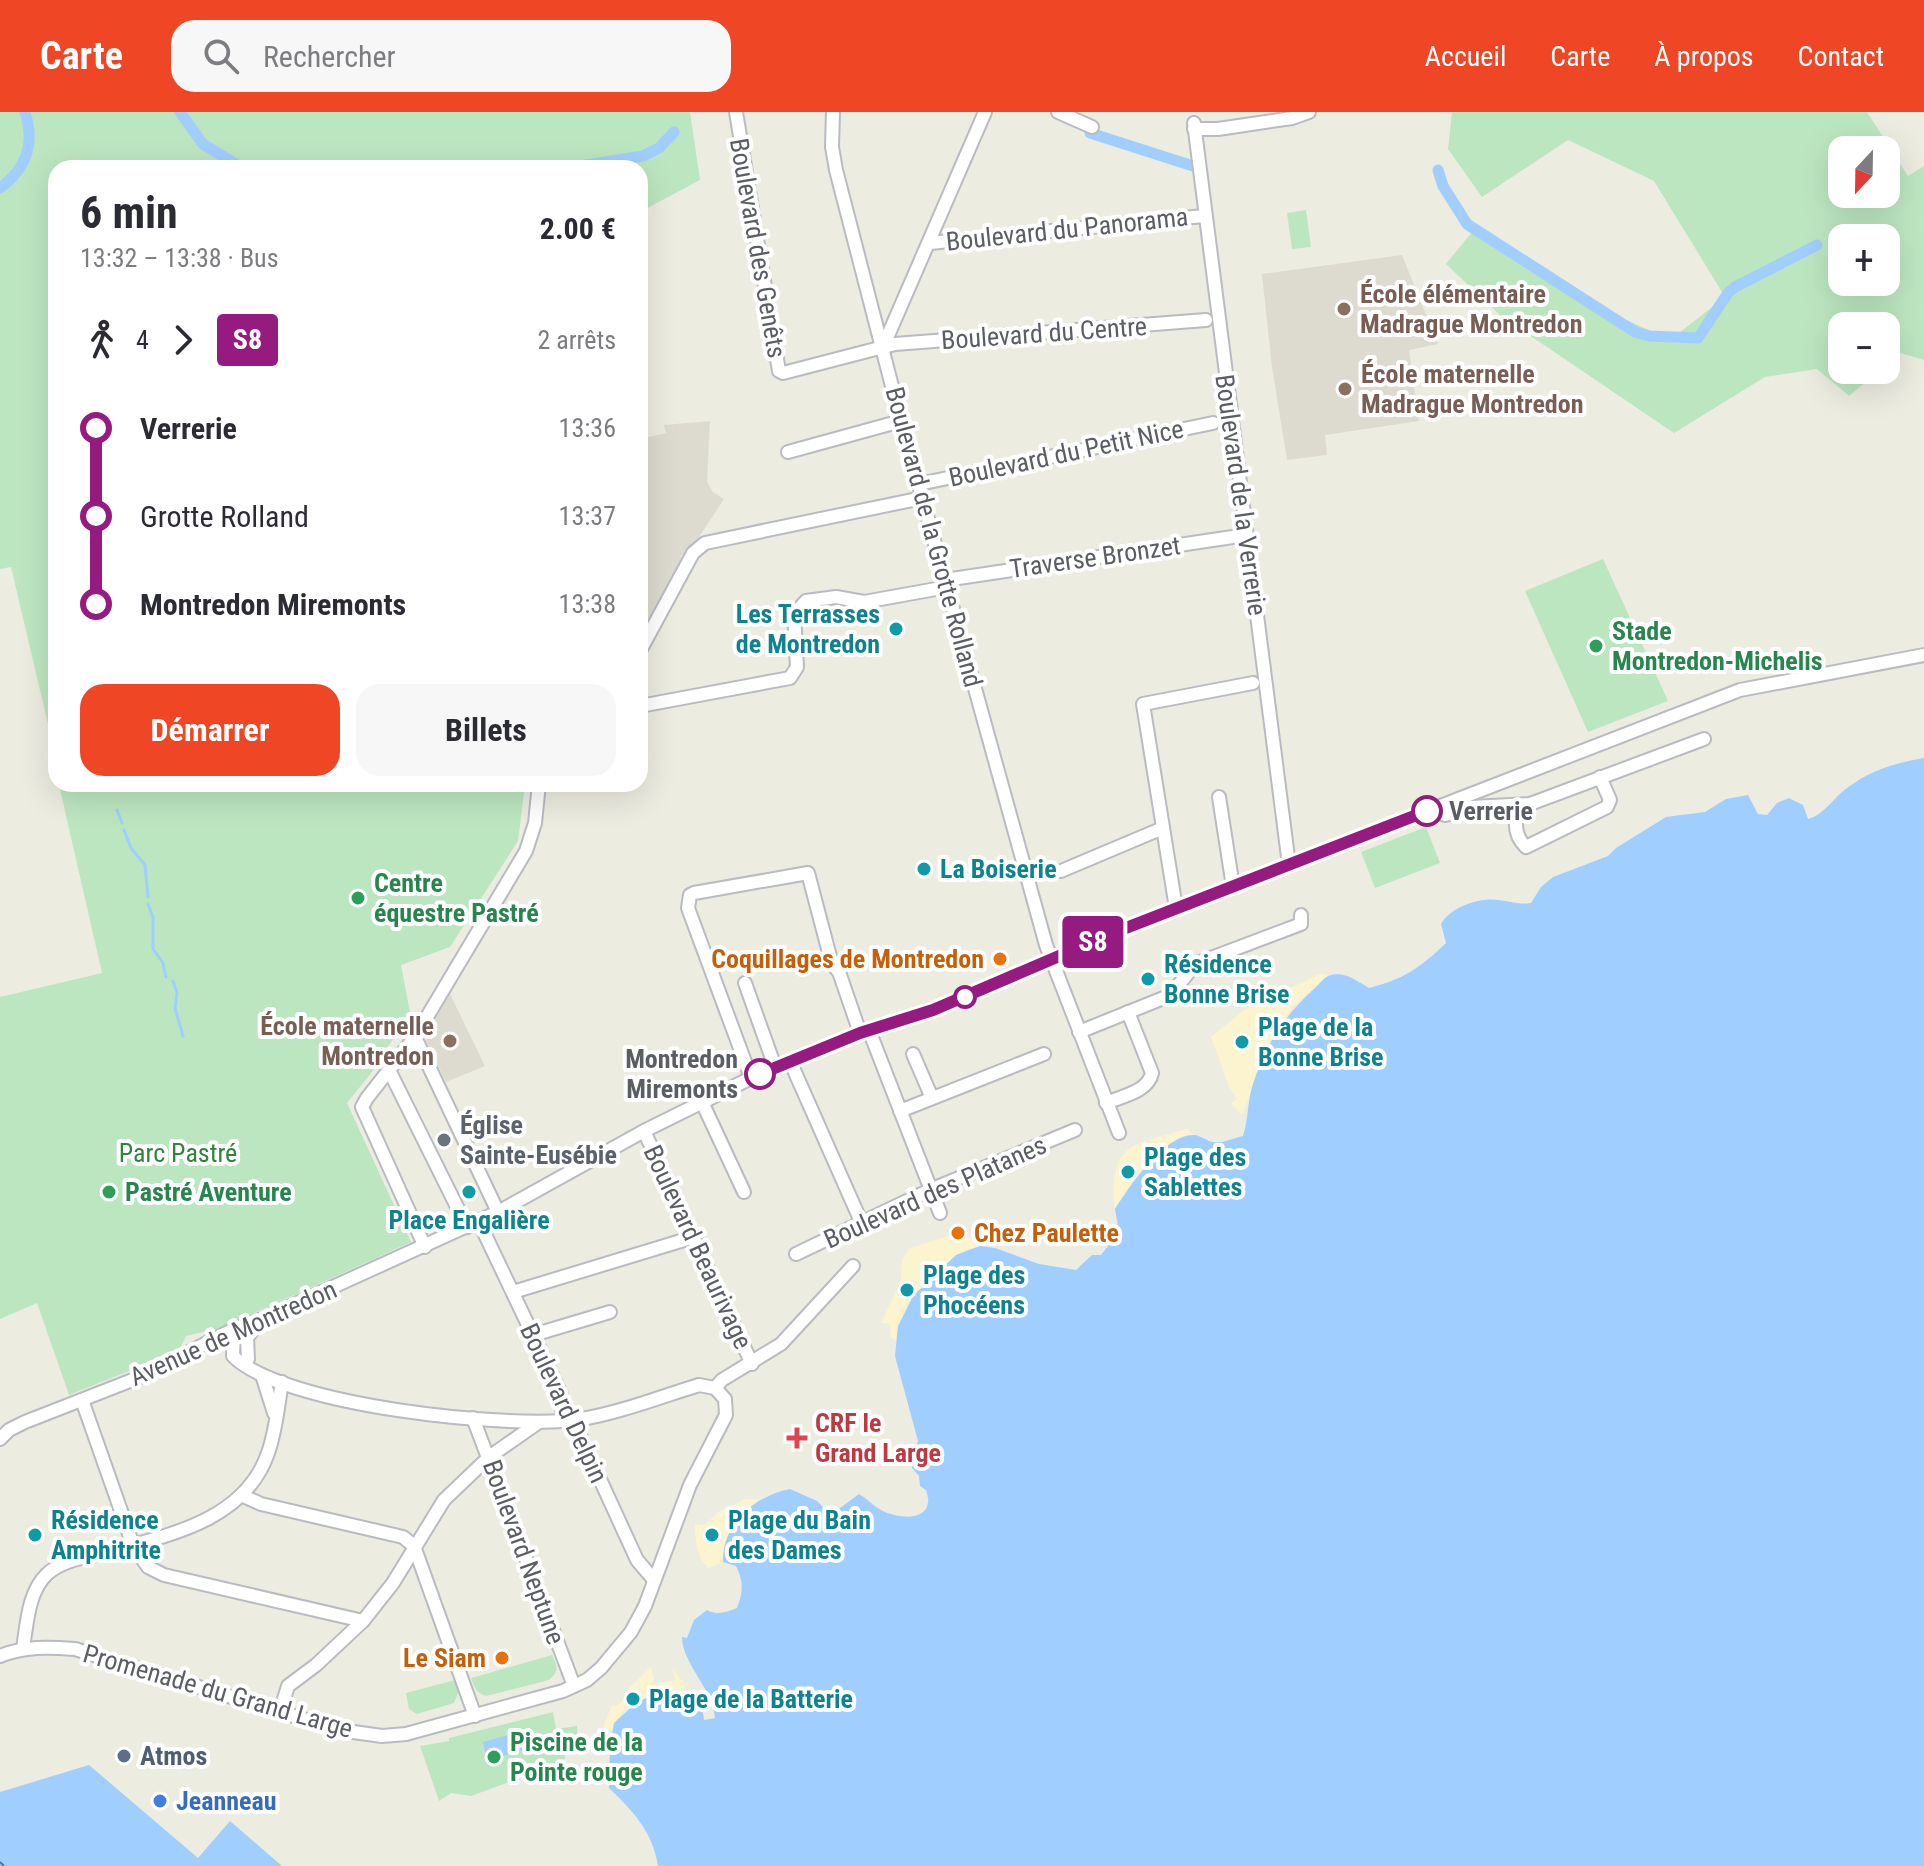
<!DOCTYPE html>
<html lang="fr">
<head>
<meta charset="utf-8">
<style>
	body { margin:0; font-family:"Roboto Condensed",sans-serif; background:#f7f7f7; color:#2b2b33; height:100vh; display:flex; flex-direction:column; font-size:30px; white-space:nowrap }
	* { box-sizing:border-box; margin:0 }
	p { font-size:26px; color:#7c7c81 }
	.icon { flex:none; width:44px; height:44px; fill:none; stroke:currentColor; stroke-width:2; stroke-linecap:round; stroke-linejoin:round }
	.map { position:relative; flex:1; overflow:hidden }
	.panel { position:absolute; left:48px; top:48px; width:600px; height:632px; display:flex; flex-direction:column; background:#fff; border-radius:24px; box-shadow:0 8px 32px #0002 }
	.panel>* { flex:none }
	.badge { padding:0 16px; border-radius:6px; font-size:28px; line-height:52px }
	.needle { width:52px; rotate:202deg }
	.tools { position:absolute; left:1828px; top:24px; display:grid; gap:16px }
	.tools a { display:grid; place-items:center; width:72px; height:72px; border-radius:16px; background:#fff; box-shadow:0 8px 32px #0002; font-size:40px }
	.map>.badge { position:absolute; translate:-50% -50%; box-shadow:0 0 0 4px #fff }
	.legs { display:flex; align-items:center; gap:12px; height:88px; padding:0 32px; font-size:26px }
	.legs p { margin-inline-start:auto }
	.overview { display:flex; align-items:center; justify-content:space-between; height:136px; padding:0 32px }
	h1 { font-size:44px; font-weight:700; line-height:60px }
	.cta { display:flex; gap:16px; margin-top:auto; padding:16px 32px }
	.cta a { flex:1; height:92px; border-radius:24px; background:#ef4626; color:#fff; font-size:32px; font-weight:700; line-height:92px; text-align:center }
	.cta a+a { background:#f7f7f7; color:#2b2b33 }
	ul { padding:0 32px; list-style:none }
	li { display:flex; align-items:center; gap:28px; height:88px; font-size:30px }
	li i { display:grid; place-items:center; width:12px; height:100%; margin:0 10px; background:currentColor }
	li i::after { content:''; width:20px; height:20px; margin:-10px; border:6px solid; border-radius:50%; background:#fff }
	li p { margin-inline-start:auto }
	li:first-child i { background:linear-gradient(#0000 50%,currentColor 0) }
	li:last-child i { background:linear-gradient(currentColor 50%,#0000 0) }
	header { display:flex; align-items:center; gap:48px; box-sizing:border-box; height:112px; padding:0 40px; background:#ef4626; color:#fff }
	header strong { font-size:38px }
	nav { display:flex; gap:44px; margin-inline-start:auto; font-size:28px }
	.search { width:560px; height:72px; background:#f7f7f7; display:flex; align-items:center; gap:20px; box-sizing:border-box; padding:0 28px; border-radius:24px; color:#7c7c81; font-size:30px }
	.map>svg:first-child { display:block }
</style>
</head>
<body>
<header>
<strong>Carte</strong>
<div class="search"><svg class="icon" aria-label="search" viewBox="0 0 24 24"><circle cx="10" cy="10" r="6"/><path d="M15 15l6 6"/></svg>Rechercher</div>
<nav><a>Accueil</a><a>Carte</a><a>À propos</a><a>Contact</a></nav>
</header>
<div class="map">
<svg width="1924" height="1754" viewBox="0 0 1924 1754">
	<rect width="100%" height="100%" fill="#edece1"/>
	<g fill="#dddbd0">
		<path d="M1402 143 1438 232 1409 238 1419 309 1325 323 1327 343 1287 348 1272 255 1262 162Z"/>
		<path d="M710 309 707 370 713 380 724 387 688 442 681 443 682 451 645 520 640 524V327L666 321 664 313Z"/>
		<path d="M450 882 485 954 446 970 424 924Z"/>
	</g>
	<g fill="#bce6c0" fill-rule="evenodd">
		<path d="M0 0H690L700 68 640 100V56H56V646L11 455 0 457Z"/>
		<path d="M1452 0H1867L1908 64 1924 54V248L1900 241 1886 253V214H1842V258H1880L1849 284 1817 257 1765 265 1674 321 1501 204 1446 152 1472 120 1566 180 1670 228 1725 185 1654 69 1568 28 1482 85 1448 37ZM1842 38H1886V82H1842ZM1842 126H1886V170H1842Z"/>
		<path d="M1306 98 1311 135 1292 137 1287 101Z"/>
		<path d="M1603 447 1668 589 1588 620 1525 479Z"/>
		<path d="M62 672H525L518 729 450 835 401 853 410 900 372 960 347 991 411 1130 246 1205 221 1216 186 1224 179 1239 69 1283 37 1191 0 1207V885L102 861 59 673Z"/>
		<path d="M1426 715 1440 751 1375 776 1361 740Z"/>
		<path d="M552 1543C558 1555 559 1559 549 1568L486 1584C477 1581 474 1576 471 1566Z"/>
		<path d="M455 1568 459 1579 454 1591 417 1602 409 1597 406 1581Z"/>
		<path d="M553 1600 556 1617 577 1614 578 1634 566 1639 564 1650 471 1684 451 1681 439 1689 420 1634 449 1629V1626Z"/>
	</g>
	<g fill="#fbf4ce">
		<path d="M1322 861 1328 864 1293 895 1275 920 1242 1003 1231 991 1237 987 1229 975 1211 925 1244 898Z"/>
		<path d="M1187 1017 1194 1023 1183 1026 1115 1097C1109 1030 1132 1033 1187 1017Z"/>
		<path d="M951 1123 981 1128 980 1134 965 1138 898 1214 896 1228 891 1226 890 1212 881 1211 901 1168 902 1148 910 1136Z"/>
		<path d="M745 1387H760C741 1401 723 1424 723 1450L708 1456C697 1445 695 1428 695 1412L705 1413 718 1400Z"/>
		<path d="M651 1555 655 1572 675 1568 673 1556 685 1573 683 1580C657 1582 618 1589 613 1619L603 1616 612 1593 616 1594 622 1589 630 1575Z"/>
	</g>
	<g fill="#a0ceff">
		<path d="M1924 646V1754H658C653 1720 633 1699 609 1676L610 1634 614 1611 635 1592 646 1586 683 1580 687 1596 694 1587 701 1590 704 1608 715 1606C713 1577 682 1551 682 1525L687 1526 694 1508 707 1498C717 1504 727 1500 737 1496 743 1480 744 1470 736 1454L723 1450C722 1411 755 1384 790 1377L817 1389 825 1397 836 1399 859 1382C868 1387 873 1394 881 1398 893 1405 925 1411 928 1391 929 1387 927 1382 926 1378L920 1374 919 1364 912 1356 918 1329 895 1244 898 1214 913 1184 956 1143 980 1134 995 1136 1039 1152 1076 1158 1092 1143H1101L1119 1120 1115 1097C1129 1075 1165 1021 1195 1023 1201 1024 1207 1029 1213 1030 1221 1032 1234 1026 1243 1024 1249 1006 1247 987 1254 969 1266 932 1285 903 1314 877 1318 873 1324 866 1328 864 1343 858 1357 869 1369 876 1404 867 1420 856 1446 831L1441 812C1450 795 1480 785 1498 788 1511 789 1518 793 1531 791L1541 775 1553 765 1608 744 1616 736 1666 705 1705 700 1726 687 1748 683 1758 702 1767 703 1777 691 1789 686 1803 693 1808 707C1824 703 1833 686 1847 676 1871 658 1895 651 1924 646Z"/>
		<path d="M519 1620 524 1638 487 1648 483 1630Z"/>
		<path d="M89 1653 198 1746 230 1709 282 1754H0V1680Z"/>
	</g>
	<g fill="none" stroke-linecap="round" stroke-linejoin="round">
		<g stroke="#a0ceff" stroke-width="3">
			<path d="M117 698 122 711"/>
			<path d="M124 718 131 736 145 753 148 785"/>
			<path d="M148 792 153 805V837L163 851 166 865"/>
			<path d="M173 869 177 881 175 896 183 924"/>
		</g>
		<g stroke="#a0ceff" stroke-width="11">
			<path d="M180 0 203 32 242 56"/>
			<path d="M1090 21 1193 54"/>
			<path d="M567 56 643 44 659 36 674 20"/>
			<path d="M1438 58 1443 74 1467 112 1635 220 1649 224 1698 226 1728 181 1735 175 1817 133"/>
			<path d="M0 76C27 56 35 32 25 0"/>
		</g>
		<path stroke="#3e76c6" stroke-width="2" stroke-dasharray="10 8" stroke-linecap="butt" d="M0 1750 4 1754"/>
		<defs>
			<g id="minor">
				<path d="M736 0 778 253 779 259 783 261 895 232 1206 208"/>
				<path d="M833 0 832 35 836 58 901 309 1046 833 1119 1021"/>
				<path d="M1058 0 1092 15"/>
				<path d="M1194 11 1289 753"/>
				<path d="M1194 17H1218L1292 6 1309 0"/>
				<path d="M930 131 1204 104"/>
				<path d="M883 235 985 0"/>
				<path d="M788 340 901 309"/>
				<path d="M919 372 1213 311"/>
				<path d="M945 468 1246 423"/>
				<path d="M640 539 693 441 705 431 922 386"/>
				<path d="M640 594 790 566 797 555 794 502 806 489 836 485 864 490 947 475"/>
				<path d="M1219 685 1233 775"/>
				<path d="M1519 694C1514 709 1514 724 1526 735L1607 695 1610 688 1600 665"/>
				<path d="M1437 695 1440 701 1445 703 1471 695 1530 692 1704 627"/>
				<path d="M1061 759 1163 716"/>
				<path d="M1176 796 1143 592 1253 571"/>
				<path d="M745 871 775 955"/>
				<path d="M869 918 940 1101"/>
				<path d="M1079 920 1166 885 1177 875 1195 852 1301 812V803"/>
				<path d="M415 925 498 1100"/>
				<path d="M913 942 932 986"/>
				<path d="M790 949 859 1105"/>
				<path d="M389 958 467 1115"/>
				<path d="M751 966 688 796 690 783 694 781 808 761 832 852 839 860 860 921"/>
				<path d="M702 990 744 1080"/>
				<path d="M1106 991C1122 984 1148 980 1152 961L1128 900"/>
				<path d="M900 999 1044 942"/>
				<path d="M644 1019 752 1252"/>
				<path d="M479 1110 561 1282 562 1299 577 1317 637 1448 654 1468"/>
				<path d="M425 1135 362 995 367 986 415 925 526 739 535 711 539 672"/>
				<path d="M796 1142 930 1078 1075 1018"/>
				<path d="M513 1180 694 1125"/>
				<path d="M234 1217 233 1244C282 1294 512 1318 582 1307 622 1300 660 1285 699 1273L715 1276"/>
				<path d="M533 1223 610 1200"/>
				<path d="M248 1247 247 1226 260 1208"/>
				<path d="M262 1263 274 1301"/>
				<path d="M715 1276 722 1268 781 1232 853 1154"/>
				<path d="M82 1288 133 1433 148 1455 164 1463 363 1509"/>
				<path d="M473 1306 574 1574"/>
				<path d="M0 1327 9 1318 25 1310 140 1265 234 1217 260 1208 498 1100 644 1019 751 966 860 921 933 898 1156 804 1740 578 1924 543"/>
				<path d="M241 1383 261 1392 403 1425 414 1434 475 1604"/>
				<path d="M23 1536C27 1512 28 1480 47 1462 63 1447 89 1445 110 1439 170 1423 245 1408 268 1341 276 1319 278 1293 282 1270"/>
				<path d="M0 1544C25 1534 48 1535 75 1537L339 1618 382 1624 406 1622 563 1579 587 1568 601 1556 631 1520 645 1494 690 1373 726 1303 725 1287 715 1276"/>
				<path d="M280 1600 288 1574 316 1553 363 1509 393 1471 444 1388 489 1345 539 1310"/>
			</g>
		</defs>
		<use href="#minor" stroke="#b9bbc1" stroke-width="16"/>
		<use href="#minor" stroke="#fff" stroke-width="12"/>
	</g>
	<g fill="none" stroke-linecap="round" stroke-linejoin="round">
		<defs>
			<path id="line-1" d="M760 962 860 921 933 898 1113 821 1427 699"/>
		</defs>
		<use href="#line-1" stroke="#fff" stroke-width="18"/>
		<use href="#line-1" stroke="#951b81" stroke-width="12"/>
	</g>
	<g fill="#8d6e63" stroke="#fff" stroke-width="3">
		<circle cx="1344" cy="197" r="8"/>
		<circle cx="1345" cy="277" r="8"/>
		<circle cx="450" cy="929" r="8"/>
	</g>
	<g fill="#0f9aa8" stroke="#fff" stroke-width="3">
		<circle cx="896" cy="517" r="8"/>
		<circle cx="924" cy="757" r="8"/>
		<circle cx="1148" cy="867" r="8"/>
		<circle cx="1242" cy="930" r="8"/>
		<circle cx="1128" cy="1060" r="8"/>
		<circle cx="469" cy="1080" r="8"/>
		<circle cx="907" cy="1178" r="8"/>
		<circle cx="35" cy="1423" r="8"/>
		<circle cx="712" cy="1423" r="8"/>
		<circle cx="633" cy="1587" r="8"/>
	</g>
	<g fill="#2e9e5b" stroke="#fff" stroke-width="3">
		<circle cx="1596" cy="534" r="8"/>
		<circle cx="358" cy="786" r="8"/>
		<circle cx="109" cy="1080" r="8"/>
		<circle cx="494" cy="1645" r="8"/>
	</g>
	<g fill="#fff" stroke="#951b81" stroke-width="4">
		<circle cx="1427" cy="699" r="14"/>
		<circle cx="965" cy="885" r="10"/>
		<circle cx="760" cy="962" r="14"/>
	</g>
	<g fill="#e8710a" stroke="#fff" stroke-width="3">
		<circle cx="1000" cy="847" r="8"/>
		<circle cx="958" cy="1121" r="8"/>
		<circle cx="502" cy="1546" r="8"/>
	</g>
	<circle fill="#6b7280" stroke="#fff" stroke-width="3" cx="444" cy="1028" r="8"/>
	<path fill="#e0444e" stroke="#fff" stroke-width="3" d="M793 1314h8v8h8v8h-8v8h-8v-8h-8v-8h8z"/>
	<circle fill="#5c6f8a" stroke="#fff" stroke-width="3" cx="124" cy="1644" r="8"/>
	<circle fill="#3f7fe0" stroke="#fff" stroke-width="3" cx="160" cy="1689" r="8"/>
	<g text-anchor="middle" stroke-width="8" stroke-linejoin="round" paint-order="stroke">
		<g font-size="26" fill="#5a5d63" stroke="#fff">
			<text transform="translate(1067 117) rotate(-6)" y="9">Boulevard du Panorama</text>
			<text transform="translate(758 136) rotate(80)" y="9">Boulevard des Genêts</text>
			<text transform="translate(1044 221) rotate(-4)" y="9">Boulevard du Centre</text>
			<text transform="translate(1066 341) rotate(-12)" y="9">Boulevard du Petit Nice</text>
			<text transform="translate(1241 383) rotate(82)" y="9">Boulevard de la Verrerie</text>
			<text transform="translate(934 425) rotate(75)" y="9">Boulevard de la Grotte Rolland</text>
			<text transform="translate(1095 445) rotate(-8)" y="9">Traverse Bronzet</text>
			<text transform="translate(935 1080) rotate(-24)" y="9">Boulevard des Platanes</text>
			<text transform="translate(698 1135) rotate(65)" y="9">Boulevard Beaurivage</text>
			<text transform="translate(233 1221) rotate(-24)" y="9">Avenue de Montredon</text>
			<text transform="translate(564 1291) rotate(65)" y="9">Boulevard Delpin</text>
			<text transform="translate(524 1440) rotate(70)" y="9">Boulevard Neptune</text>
			<text transform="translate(218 1579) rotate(16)" y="9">Promenade du Grand Large</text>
		</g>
		<g font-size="26" font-weight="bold" fill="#785e54" stroke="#fff" text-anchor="start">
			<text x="1360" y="191">École élémentaire<tspan x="1360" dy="30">Madrague Montredon</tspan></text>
			<text x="1361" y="271">École maternelle<tspan x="1361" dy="30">Madrague Montredon</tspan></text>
			<text x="434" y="923" text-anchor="end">École maternelle<tspan x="434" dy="30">Montredon</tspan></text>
		</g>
		<g font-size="26" font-weight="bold" fill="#0d838f" stroke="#fff" text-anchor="start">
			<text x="880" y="511" text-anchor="end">Les Terrasses<tspan x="880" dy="30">de Montredon</tspan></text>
			<text x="940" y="766">La Boiserie</text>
			<text x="1164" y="861">Résidence<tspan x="1164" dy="30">Bonne Brise</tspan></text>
			<text x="1258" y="924">Plage de la<tspan x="1258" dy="30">Bonne Brise</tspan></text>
			<text x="1144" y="1054">Plage des<tspan x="1144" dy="30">Sablettes</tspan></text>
			<text x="469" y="1117" text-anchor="middle">Place Engalière</text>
			<text x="923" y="1172">Plage des<tspan x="923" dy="30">Phocéens</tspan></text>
			<text x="51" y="1417">Résidence<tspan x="51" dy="30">Amphitrite</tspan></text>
			<text x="728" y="1417">Plage du Bain<tspan x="728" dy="30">des Dames</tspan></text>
			<text x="649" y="1596">Plage de la Batterie</text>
		</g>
		<g font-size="26" font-weight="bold" fill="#27864d" stroke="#fff" text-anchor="start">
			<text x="1612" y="528">Stade<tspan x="1612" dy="30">Montredon-Michelis</tspan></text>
			<text x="374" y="780">Centre<tspan x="374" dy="30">équestre Pastré</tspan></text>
			<text x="125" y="1089">Pastré Aventure</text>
			<text x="510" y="1639">Piscine de la<tspan x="510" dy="30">Pointe rouge</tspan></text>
		</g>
		<g font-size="26" font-weight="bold" fill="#5a5d63" stroke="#fff" text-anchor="start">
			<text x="1449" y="708">Verrerie</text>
			<text x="738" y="956" text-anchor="end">Montredon<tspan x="738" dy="30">Miremonts</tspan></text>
		</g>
		<g font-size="26" font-weight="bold" fill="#c56008" stroke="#fff" text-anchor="end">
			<text x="984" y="856">Coquillages de Montredon</text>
			<text x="974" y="1130" text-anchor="start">Chez Paulette</text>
			<text x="486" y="1555">Le Siam</text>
		</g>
		<g font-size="26" font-weight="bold" fill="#5b616d" stroke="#fff" text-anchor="start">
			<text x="460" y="1022">Église<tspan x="460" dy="30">Sainte-Eusébie</tspan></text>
		</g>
		<g font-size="26" fill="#31833c" stroke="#fff">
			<text x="178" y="1050">Parc Pastré</text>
		</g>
		<g font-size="26" font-weight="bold" fill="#be3a42" stroke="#fff" text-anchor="start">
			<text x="815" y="1320">CRF le<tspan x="815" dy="30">Grand Large</tspan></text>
		</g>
		<g font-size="26" font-weight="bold" fill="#4e5e75" stroke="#fff" text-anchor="start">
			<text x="140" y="1653">Atmos</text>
		</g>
		<g font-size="26" font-weight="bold" fill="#366cbe" stroke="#fff" text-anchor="start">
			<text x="176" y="1698">Jeanneau</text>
		</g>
	</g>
</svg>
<div class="tools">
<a><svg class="needle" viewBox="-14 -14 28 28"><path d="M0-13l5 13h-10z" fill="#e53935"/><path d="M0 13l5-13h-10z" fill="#7c7c81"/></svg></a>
<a>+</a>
<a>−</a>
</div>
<b class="badge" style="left:1093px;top:830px;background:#951b81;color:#fff">S8</b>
<section class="panel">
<div class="overview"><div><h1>6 min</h1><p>13:32 – 13:38 · Bus</p></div><b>2.00 €</b></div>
<div class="legs"><svg class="icon" aria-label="walk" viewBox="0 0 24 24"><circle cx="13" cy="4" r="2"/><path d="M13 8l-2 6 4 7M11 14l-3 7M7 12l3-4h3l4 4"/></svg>4<svg class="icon" aria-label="forward" viewBox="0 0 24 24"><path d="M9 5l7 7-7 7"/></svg><b class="badge" style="background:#951b81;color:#fff">S8</b><p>2 arrêts</p></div>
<ul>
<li><i style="color:#951b81"></i><b>Verrerie</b><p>13:36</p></li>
<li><i style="color:#951b81"></i><span>Grotte Rolland</span><p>13:37</p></li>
<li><i style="color:#951b81"></i><b>Montredon Miremonts</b><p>13:38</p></li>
</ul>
<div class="cta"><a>Démarrer</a><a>Billets</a></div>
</section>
</div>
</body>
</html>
